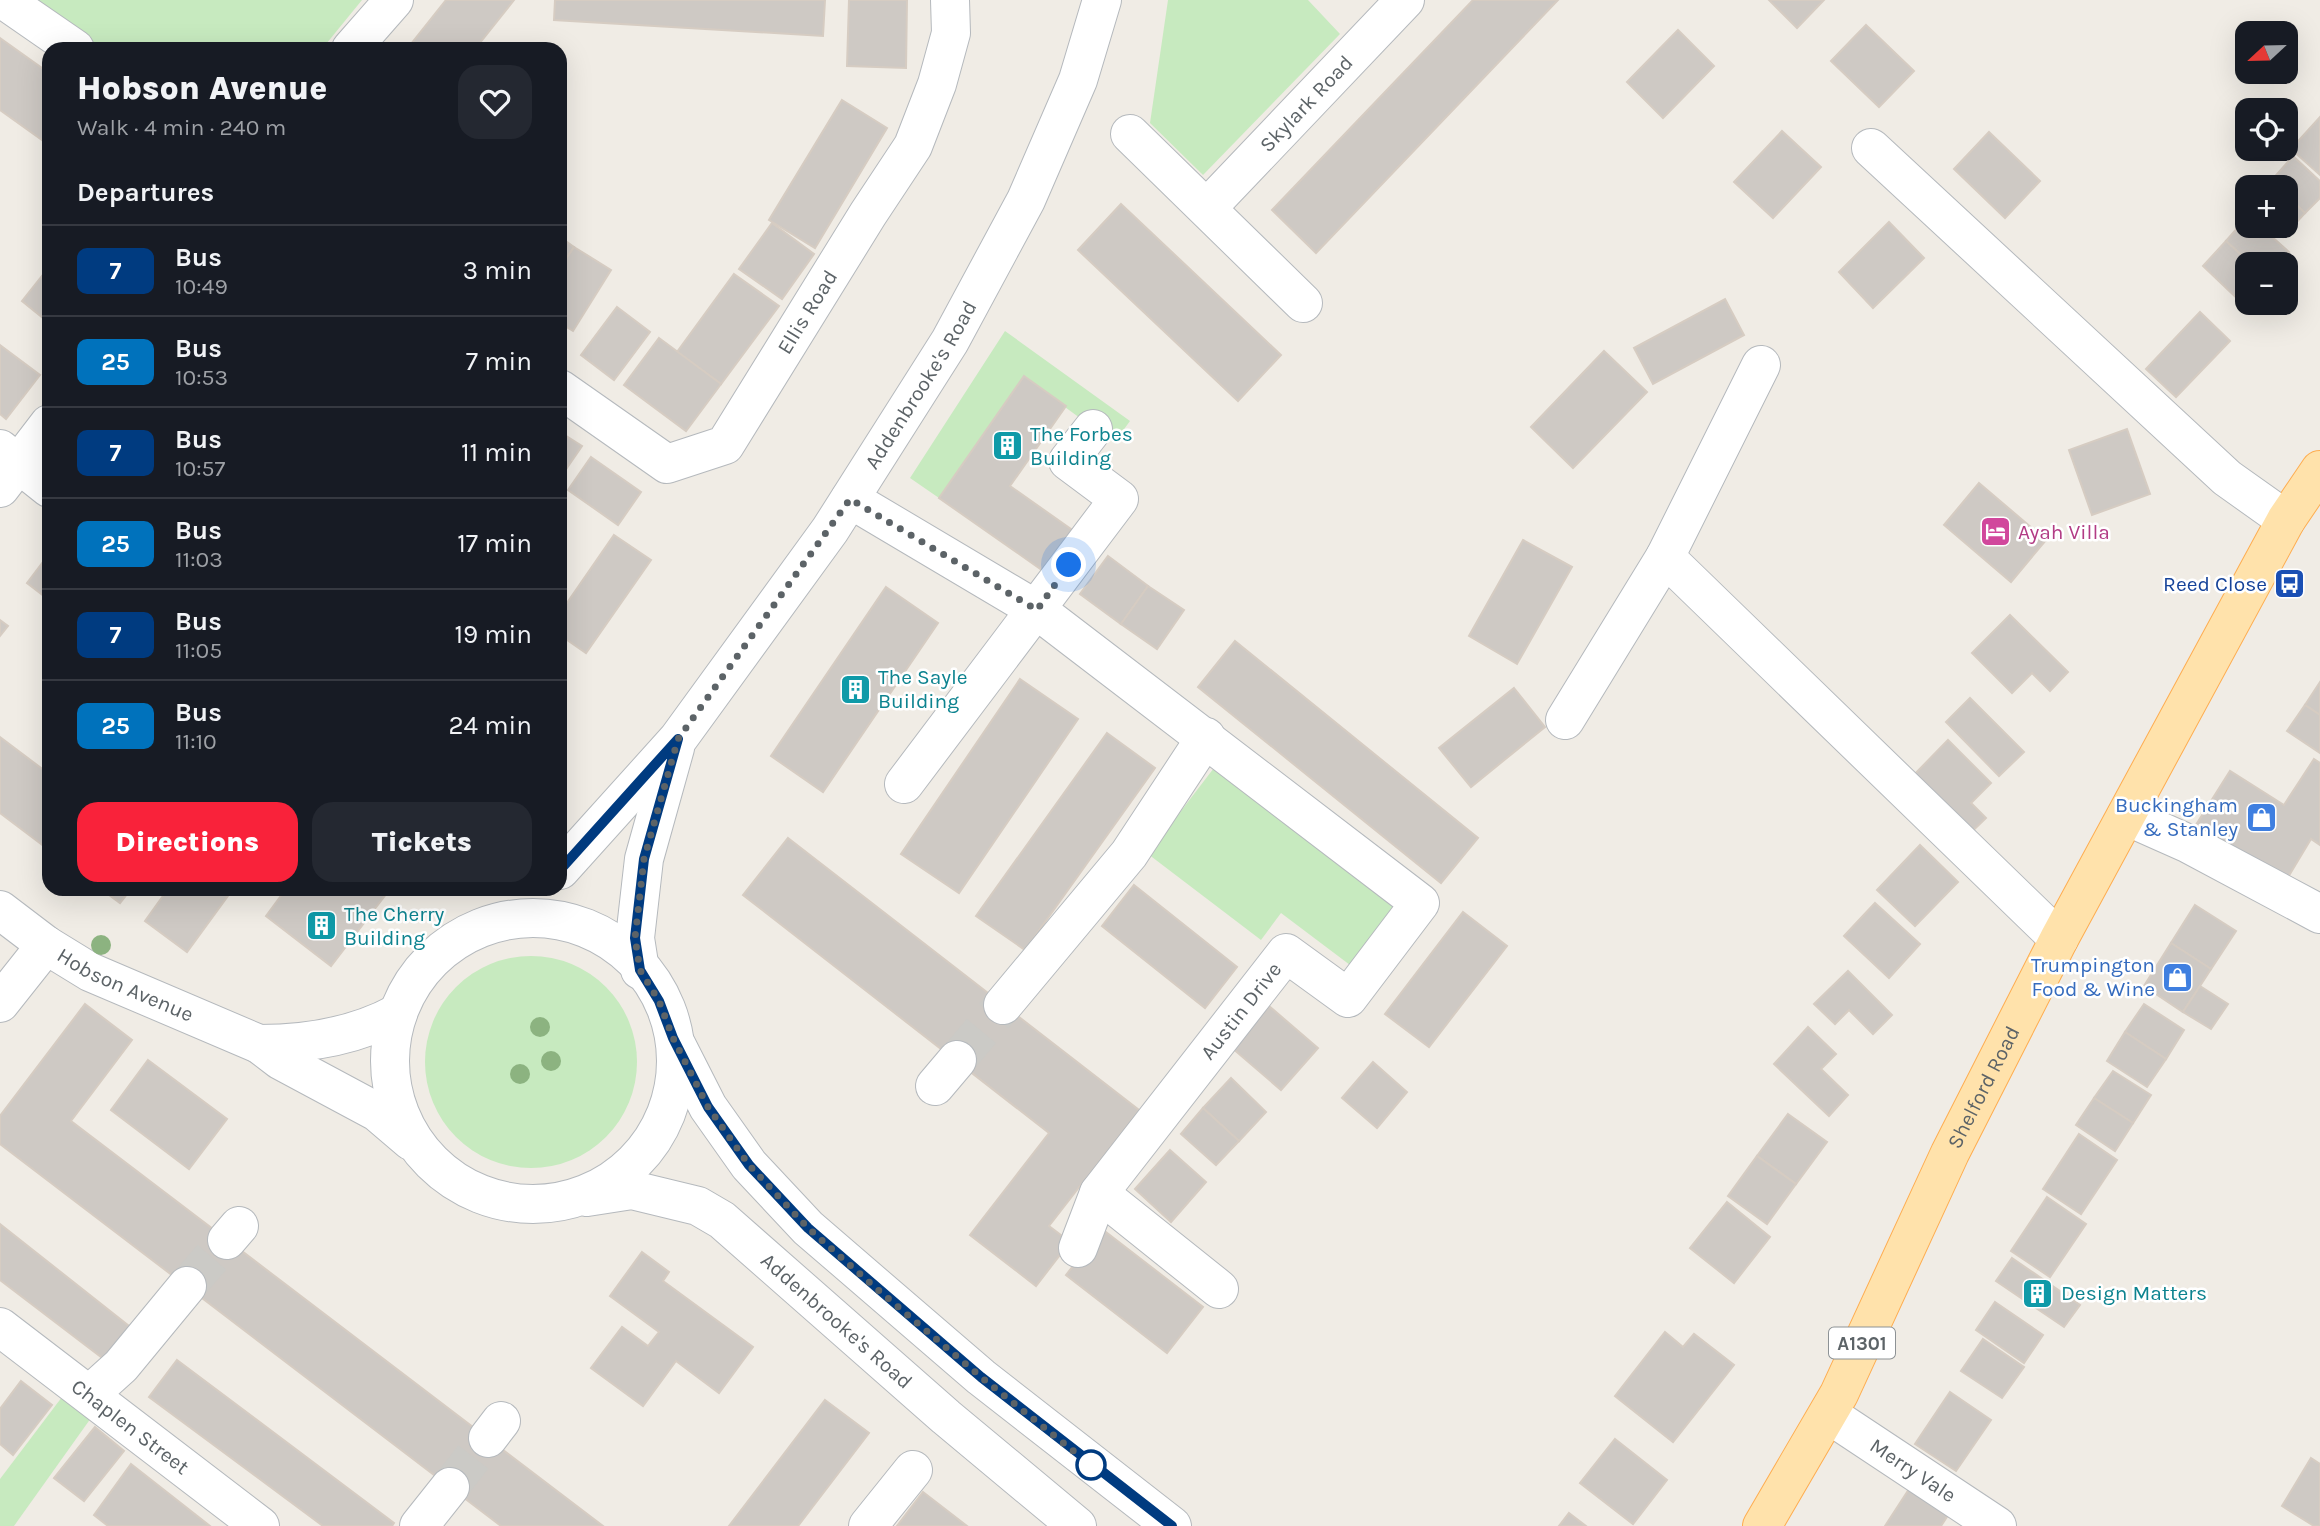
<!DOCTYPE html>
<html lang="en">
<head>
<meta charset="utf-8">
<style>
	body { margin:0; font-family:Karla,sans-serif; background:#242831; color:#f1f3f6; height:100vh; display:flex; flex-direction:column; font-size:26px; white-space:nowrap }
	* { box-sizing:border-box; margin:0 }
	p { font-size:23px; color:#9ea1a6 }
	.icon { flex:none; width:38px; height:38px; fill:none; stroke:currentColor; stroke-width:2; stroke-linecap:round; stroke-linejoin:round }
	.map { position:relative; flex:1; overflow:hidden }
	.drawer { position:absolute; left:42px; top:42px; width:525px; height:854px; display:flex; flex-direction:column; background:#171b24; border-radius:21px; box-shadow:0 7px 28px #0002 }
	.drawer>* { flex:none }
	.badge { padding:0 14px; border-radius:10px; font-size:24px; line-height:46px }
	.needle { width:46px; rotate:248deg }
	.buttons { position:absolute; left:2235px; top:21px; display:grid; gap:14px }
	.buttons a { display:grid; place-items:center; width:63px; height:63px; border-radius:14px; background:#171b24; box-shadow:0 7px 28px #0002; font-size:35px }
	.you { position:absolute; width:35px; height:35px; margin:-18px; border:5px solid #fff; border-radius:50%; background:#1a73e8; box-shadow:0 0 0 10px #1a73e833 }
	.map>.badge { position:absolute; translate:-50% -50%; box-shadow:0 0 0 4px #fff }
	h2 { padding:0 35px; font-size:26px; line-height:63px }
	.round { display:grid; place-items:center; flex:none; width:74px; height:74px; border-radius:21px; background:#242831 }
	.headline { display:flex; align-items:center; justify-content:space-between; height:119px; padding:0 35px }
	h1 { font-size:33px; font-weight:800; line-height:52px }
	.button { display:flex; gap:14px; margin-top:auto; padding:14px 35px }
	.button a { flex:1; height:80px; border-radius:21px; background:#f9223a; color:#fff; font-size:28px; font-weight:800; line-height:80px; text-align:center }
	.button a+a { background:#242831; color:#f1f3f6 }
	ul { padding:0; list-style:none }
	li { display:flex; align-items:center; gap:21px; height:91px; padding:0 35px; border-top:2px solid #363941 }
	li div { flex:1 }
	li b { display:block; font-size:26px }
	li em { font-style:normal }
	li .badge { min-width:77px; font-weight:700; text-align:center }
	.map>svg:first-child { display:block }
</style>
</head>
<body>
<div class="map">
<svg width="2320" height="1526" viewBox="0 0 2320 1526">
	<rect width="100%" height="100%" fill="#f0ece5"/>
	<g fill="#c7eabf">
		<path d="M29 0H362L322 49H99Z"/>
		<path d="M1168 0H1308L1340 34 1203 175 1150 123Z"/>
		<path d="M1005 331 1130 421 1114 443 1024 377 939 498 910 478Z"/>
		<path d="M1217 764 1398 903 1350 965 1281 913 1261 940 1148 854Z"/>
		<circle cx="531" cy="1062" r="106"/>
		<path d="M62 1397 91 1418 14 1526H0V1479Z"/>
	</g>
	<g fill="#cec9c4" stroke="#d6ccc2" stroke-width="2">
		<path d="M446 0H514L475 49H407Z"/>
		<path d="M555 0H825L823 36 554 20Z"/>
		<path d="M849 0H907L906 68 847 66Z"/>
		<path d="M1473 0H1558L1316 253 1272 210Z"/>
		<path d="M1769 0H1824L1797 28Z"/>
		<path d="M1866 25 1914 71 1879 107 1831 61Z"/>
		<path d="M1678 30 1714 66 1663 118 1627 82Z"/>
		<path d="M0 38 49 73V145L0 110Z"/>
		<path d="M842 100 887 128 815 248 769 220Z"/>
		<path d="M2320 117V175L2291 149Z"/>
		<path d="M1782 131 1821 167 1773 218 1734 182Z"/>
		<path d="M1989 132 2040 181 2005 218 1954 169Z"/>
		<path d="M2293 156 2320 181V198L2305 213 2286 195V187H2278L2271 181Z"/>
		<path d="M2286 195 2305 213 2283 237 2271 226H2286Z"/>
		<path d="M1121 204 1281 355 1238 401 1078 250Z"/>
		<path d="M2247 217V226H2260L2289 252 2277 264H2251L2226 241Z"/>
		<path d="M1889 222 1924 258 1873 308 1839 272Z"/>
		<path d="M772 223 814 254 782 299 739 269Z"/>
		<path d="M560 237 574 247 560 268Z"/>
		<path d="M2226 241 2251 264H2247V298L2242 303 2203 266Z"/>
		<path d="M574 247 611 270 573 331 560 323V268Z"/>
		<path d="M49 267V323L22 301Z"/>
		<path d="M734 274 779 306 721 384 677 352Z"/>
		<path d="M1725 299 1744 335 1653 384 1634 348Z"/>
		<path d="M617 307 650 332 614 380 581 355Z"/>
		<path d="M2200 312 2230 341 2176 397 2146 369Z"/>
		<path d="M659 338 721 384 686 431 624 385Z"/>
		<path d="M0 345 40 375 6 419 0 414Z"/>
		<path d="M1604 351 1647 392 1573 468 1531 427Z"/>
		<path d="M1024 376 1066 406 1010 486 1078 534 1049 575 939 498Z"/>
		<path d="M2127 429 2150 494 2092 515 2069 450Z"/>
		<path d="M560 432 582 446 560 478Z"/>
		<path d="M591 457 641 492 618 525 568 490Z"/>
		<path d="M1979 483 2046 540 2011 582 1944 525Z"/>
		<path d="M614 535 651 560 586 653 560 635V613Z"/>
		<path d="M1523 540 1572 567 1517 664 1469 636Z"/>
		<path d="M49 554V600L27 583Z"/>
		<path d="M1108 556 1148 586 1121 624 1080 594Z"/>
		<path d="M1148 586 1184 610 1157 649 1121 624Z"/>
		<path d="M886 587 938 623 823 792 771 756Z"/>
		<path d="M2010 615 2068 672 2050 691 2032 673 2012 693 1972 653Z"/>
		<path d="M0 620 8 626 0 636Z"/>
		<path d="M1235 641 1478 838 1441 883 1198 687Z"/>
		<path d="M1020 679 1078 719 959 893 901 854Z"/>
		<path d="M2320 682V715L2305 705Z"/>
		<path d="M1514 688 1545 727 1471 787 1439 748Z"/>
		<path d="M1970 698 2024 752 1999 776 1946 722Z"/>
		<path d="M2305 705 2320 715V753L2287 731Z"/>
		<path d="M1107 733 1155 768 1025 950 976 916Z"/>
		<path d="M0 737 49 774V850L0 813Z"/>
		<path d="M1948 740 1991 783 1971 803 1986 818 1963 840 1906 783Z"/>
		<path d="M2314 759 2320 763V845L2311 839 2284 884 2194 828 2230 771 2284 805Z"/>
		<path d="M788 838 1139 1110 1049 1226 1070 1242 1036 1286 970 1235 1049 1133 743 895Z"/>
		<path d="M1920 845 1958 882 1915 926 1877 890Z"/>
		<path d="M1134 885 1237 967 1205 1008 1102 926Z"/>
		<path d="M101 889H131L120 903Z"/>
		<path d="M168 889H233L187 952 145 921Z"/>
		<path d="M286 889H390L331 966 266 916Z"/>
		<path d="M1875 903 1920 944 1889 978 1844 936Z"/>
		<path d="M2195 905 2236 931 2211 969 2171 943Z"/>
		<path d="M1463 912 1507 946 1429 1047 1385 1014Z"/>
		<path d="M2171 943 2211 969 2183 1012 2144 986Z"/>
		<path d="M1848 971 1892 1015 1873 1034 1849 1010 1835 1024 1814 1004Z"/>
		<path d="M2200 986 2228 1004 2211 1029 2183 1012Z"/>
		<path d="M85 1004 132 1040 71 1121 603 1526H501L0 1144V1116Z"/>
		<path d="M2144 1004 2184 1030 2166 1059 2125 1032Z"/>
		<path d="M1269 1006 1318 1048 1281 1090 1232 1048Z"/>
		<path d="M1808 1027 1836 1054 1821 1069 1848 1095 1829 1116 1774 1064Z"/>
		<path d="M2125 1032 2166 1059 2147 1087 2107 1061Z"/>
		<path d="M148 1060 227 1119 189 1169 111 1110Z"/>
		<path d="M1373 1062 1407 1092 1377 1128 1342 1098Z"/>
		<path d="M2113 1071 2151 1095 2133 1123 2094 1098Z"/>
		<path d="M1231 1078 1266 1112 1239 1141 1203 1108Z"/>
		<path d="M2094 1098 2133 1123 2115 1151 2076 1125Z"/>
		<path d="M1203 1108 1239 1141 1216 1165 1181 1134Z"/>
		<path d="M1788 1114 1827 1142 1796 1184 1757 1156Z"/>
		<path d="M2079 1134 2117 1160 2081 1214 2043 1189Z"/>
		<path d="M1170 1150 1206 1182 1171 1222 1135 1189Z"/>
		<path d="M1757 1156 1796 1184 1767 1224 1728 1196Z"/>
		<path d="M2047 1197 2086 1224 2050 1277 2011 1251Z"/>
		<path d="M1727 1202 1770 1237 1734 1283 1690 1248Z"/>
		<path d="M0 1224 129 1326 105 1360 0 1280Z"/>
		<path d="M1102 1229 1203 1307 1167 1353 1066 1275Z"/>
		<path d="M642 1252 669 1272 663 1281 753 1347 719 1393 676 1361 643 1406 591 1368 622 1327 648 1346 659 1332 610 1296Z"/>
		<path d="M2012 1258 2080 1305 2064 1327 1996 1281Z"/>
		<path d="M1995 1302 2043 1335 2024 1363 1976 1330Z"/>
		<path d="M1665 1332 1683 1347 1694 1334 1734 1365 1673 1442 1615 1396Z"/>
		<path d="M1983 1339 2024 1367 2002 1398 1961 1371Z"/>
		<path d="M177 1360 394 1523 392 1526H323L149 1397Z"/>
		<path d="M21 1381 52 1405 13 1455 0 1444V1409Z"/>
		<path d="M1950 1392 1991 1420 1956 1471 1915 1444Z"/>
		<path d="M825 1400 869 1433 798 1526H729Z"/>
		<path d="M95 1427 124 1451 84 1501 54 1478Z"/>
		<path d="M1615 1439 1667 1480 1633 1524 1580 1483Z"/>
		<path d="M2311 1458 2320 1464V1526H2314L2282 1506Z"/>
		<path d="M131 1464 210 1526H108L94 1515Z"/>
		<path d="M1915 1480 1954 1506 1941 1526H1885Z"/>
		<path d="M923 1492 967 1526H897Z"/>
		<path d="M1569 1513 1586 1526H1559Z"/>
	</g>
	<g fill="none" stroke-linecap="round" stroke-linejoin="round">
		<g stroke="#cbcac6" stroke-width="38" stroke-dasharray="38 19" stroke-linecap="butt">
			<path d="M957 1060 1003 1005"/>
			<path d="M187 1286 227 1240"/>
			<path d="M450 1487 488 1438"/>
		</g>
		<defs>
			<g id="minor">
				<path d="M4 0 75 49"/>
				<path d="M351 49 394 0"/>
				<path d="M1130 134 1303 303"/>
				<path d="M1871 148 2227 478 2286 520"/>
				<path id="s1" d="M1207 208 1405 0"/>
				<path d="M1761 365 1665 557 2059 939"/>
				<path id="s2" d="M560 389 667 464 725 445 868 214 913 146 937 84 951 33 950 0"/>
				<path d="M0 449 49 488"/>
				<path d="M0 488 49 424"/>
				<path d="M850 499 1037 610 1420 903 1348 998 1286 953 1099 1193 1078 1248"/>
				<path d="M1565 720 1665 557"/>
				<path d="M904 784 1119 499 1068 461 1093 429"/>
				<path d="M2126 816 2189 844 2320 914"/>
				<path id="s3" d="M560 870 678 739 830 530 950 341 1026 200 1078 80 1102 0"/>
				<path id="s4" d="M0 910 46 945 90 972 259 1044 280 1060 377 1112 411 1141"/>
				<circle cx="533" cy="1061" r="143"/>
				<path d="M640 970 635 938 644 859 675 748"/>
				<path d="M0 1003 46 945"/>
				<path d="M1003 1005 1129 854 1206 737"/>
				<path d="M259 1044C307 1044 356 1036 398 1013"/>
				<path d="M677 1046 708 1107 749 1165 808 1228 981 1377 1172 1526"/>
				<path d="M935 1086 957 1060"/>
				<path d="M1099 1193 1219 1289"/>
				<path id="s5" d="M587 1197 632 1190 698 1206 722 1220 946 1417 1077 1526"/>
				<path d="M227 1240 239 1226"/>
				<path id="s6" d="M0 1327 260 1526"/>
				<path d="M90 1394 121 1366 187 1286"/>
				<path id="s7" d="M1828 1414 1997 1526"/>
				<path d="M488 1438 501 1421"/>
				<path d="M419 1526 450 1487"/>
				<path d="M868 1526 913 1470"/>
			</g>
			<g id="major">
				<path id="s8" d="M1762 1526 1839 1394 1950 1153 2059 939 2286 520 2320 470"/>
			</g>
		</defs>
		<use href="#minor" stroke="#b5b9bd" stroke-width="40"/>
		<use href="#major" stroke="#fead50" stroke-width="40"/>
		<use href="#minor" stroke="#fff" stroke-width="38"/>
		<use href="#major" stroke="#ffe2ab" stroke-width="38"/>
	</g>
	<g fill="#8cb380">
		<circle cx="101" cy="945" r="10"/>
		<circle cx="540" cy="1027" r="10"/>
		<circle cx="551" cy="1061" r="10"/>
		<circle cx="520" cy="1074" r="10"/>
	</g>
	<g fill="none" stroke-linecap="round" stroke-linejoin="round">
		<defs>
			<path id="line" d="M560 870 678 739 644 859 635 938 640 970 659 1001 673 1038 708 1107 749 1165 808 1228 981 1377 1172 1526"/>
		</defs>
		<use href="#line" stroke="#fff" stroke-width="16"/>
		<use href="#line" stroke="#003b80" stroke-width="10"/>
		<path stroke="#5c6367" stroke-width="7" stroke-dasharray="0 12.6" d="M1069 565 1037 610 850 499 678 739 644 859 635 938 640 970 659 1001 673 1038 708 1107 749 1165 808 1228 877 1289 981 1377 1091 1465"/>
	</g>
	<defs>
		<symbol id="building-square" viewBox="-11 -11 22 22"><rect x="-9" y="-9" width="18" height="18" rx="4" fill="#0f9aa8" stroke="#fff"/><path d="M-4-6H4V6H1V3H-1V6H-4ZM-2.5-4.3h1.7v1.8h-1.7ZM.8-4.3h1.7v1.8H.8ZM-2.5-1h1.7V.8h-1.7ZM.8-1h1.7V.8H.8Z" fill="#fff"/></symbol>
		<symbol id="hotel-square" viewBox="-11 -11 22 22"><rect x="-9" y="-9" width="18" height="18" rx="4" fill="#d1479c" stroke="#fff"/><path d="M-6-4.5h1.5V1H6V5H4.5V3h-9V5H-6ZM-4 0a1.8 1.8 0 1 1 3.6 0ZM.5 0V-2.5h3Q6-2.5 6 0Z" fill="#fff"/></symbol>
		<symbol id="bus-square" viewBox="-11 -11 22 22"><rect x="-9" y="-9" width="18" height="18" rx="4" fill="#1a4fb4" stroke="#fff"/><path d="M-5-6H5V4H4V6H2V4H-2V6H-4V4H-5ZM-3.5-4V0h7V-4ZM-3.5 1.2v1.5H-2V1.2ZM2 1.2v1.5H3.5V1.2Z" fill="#fff"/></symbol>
		<symbol id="shop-square" viewBox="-11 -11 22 22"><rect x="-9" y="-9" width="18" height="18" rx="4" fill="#3f7fe0" stroke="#fff"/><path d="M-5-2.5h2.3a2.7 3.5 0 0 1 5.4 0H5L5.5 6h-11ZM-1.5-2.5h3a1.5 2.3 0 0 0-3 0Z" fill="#fff"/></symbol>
	</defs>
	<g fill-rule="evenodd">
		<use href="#building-square" x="990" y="428" width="35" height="35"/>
		<use href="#hotel-square" x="1978" y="514" width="35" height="35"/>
		<use href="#bus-square" x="2272" y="566" width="35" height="35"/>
		<use href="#building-square" x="838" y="672" width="35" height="35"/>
		<use href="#shop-square" x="2244" y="800" width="35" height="35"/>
		<use href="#building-square" x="304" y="908" width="35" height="35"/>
		<use href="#shop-square" x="2160" y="960" width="35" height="35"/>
		<use href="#building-square" x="2020" y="1276" width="35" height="35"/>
	</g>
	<circle fill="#fff" stroke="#003b80" stroke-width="3.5" cx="1091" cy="1465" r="14"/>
	<g text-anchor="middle" stroke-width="5" stroke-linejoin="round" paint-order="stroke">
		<rect fill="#fff" stroke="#8d9295" stroke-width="2" x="1829" y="1327.5" width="66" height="31" rx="5"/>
		<g font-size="19" font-weight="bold" fill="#5c6367">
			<text x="1862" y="1350">A1301</text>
		</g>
		<g font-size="21" fill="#5c6367" stroke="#fff">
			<text dy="7" stroke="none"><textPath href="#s1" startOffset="144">Skylark Road</textPath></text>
			<text dy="7" stroke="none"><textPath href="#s2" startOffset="348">Ellis Road</textPath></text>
			<text dy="7" stroke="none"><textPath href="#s3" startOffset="606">Addenbrooke's Road</textPath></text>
			<text dy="7" stroke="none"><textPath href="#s4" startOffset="147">Hobson Avenue</textPath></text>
			<text transform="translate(1241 1011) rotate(-52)" y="7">Austin Drive</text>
			<text dy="7" stroke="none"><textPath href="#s8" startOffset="492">Shelford Road</textPath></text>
			<text dy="7" stroke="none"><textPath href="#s5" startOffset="294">Addenbrooke's Road</textPath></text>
			<text dy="7" stroke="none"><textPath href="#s6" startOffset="164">Chaplen Street</textPath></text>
			<text dy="7" stroke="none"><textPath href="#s7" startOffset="102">Merry Vale</textPath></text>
		</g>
		<g font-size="21" fill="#0d838f" stroke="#fff" text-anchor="start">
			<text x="1030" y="441">The Forbes<tspan x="1030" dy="24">Building</tspan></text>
			<text x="878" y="684">The Sayle<tspan x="878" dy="24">Building</tspan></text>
			<text x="344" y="921">The Cherry<tspan x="344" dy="24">Building</tspan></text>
			<text x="2061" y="1300">Design Matters</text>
		</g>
		<g font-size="21" fill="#b23c85" stroke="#fff" text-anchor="start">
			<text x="2018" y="539">Ayah Villa</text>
		</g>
		<g font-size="21" fill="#164399" stroke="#fff" text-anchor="end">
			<text x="2267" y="591">Reed Close</text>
		</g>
		<g font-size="21" fill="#366cbe" stroke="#fff" text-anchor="end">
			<text x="2238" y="812">Buckingham<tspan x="2238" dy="24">&amp; Stanley</tspan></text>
			<text x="2155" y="972">Trumpington<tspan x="2155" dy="24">Food &amp; Wine</tspan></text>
		</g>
	</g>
</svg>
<div class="buttons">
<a><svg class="needle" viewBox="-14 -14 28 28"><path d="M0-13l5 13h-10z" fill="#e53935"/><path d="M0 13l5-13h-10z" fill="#9ea1a6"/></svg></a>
<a><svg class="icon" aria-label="locate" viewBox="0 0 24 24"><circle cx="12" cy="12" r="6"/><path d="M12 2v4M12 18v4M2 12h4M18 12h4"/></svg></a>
<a>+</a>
<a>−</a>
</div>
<div class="you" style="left:1069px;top:565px"></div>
<section class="drawer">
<div class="headline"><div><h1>Hobson Avenue</h1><p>Walk · 4 min · 240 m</p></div><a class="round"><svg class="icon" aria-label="heart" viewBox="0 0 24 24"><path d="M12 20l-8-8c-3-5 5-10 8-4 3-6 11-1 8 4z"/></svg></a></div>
<h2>Departures</h2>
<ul>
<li><span class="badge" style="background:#003b80;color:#fff">7</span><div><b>Bus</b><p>10:49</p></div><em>3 min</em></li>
<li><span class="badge" style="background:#0072bc;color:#fff">25</span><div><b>Bus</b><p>10:53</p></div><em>7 min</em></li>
<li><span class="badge" style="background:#003b80;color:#fff">7</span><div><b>Bus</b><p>10:57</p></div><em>11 min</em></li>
<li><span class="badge" style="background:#0072bc;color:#fff">25</span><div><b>Bus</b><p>11:03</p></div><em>17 min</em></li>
<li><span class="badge" style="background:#003b80;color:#fff">7</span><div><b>Bus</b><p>11:05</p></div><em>19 min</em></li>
<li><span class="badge" style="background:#0072bc;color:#fff">25</span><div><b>Bus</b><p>11:10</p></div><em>24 min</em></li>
</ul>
<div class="button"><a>Directions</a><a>Tickets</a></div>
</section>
</div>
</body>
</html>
